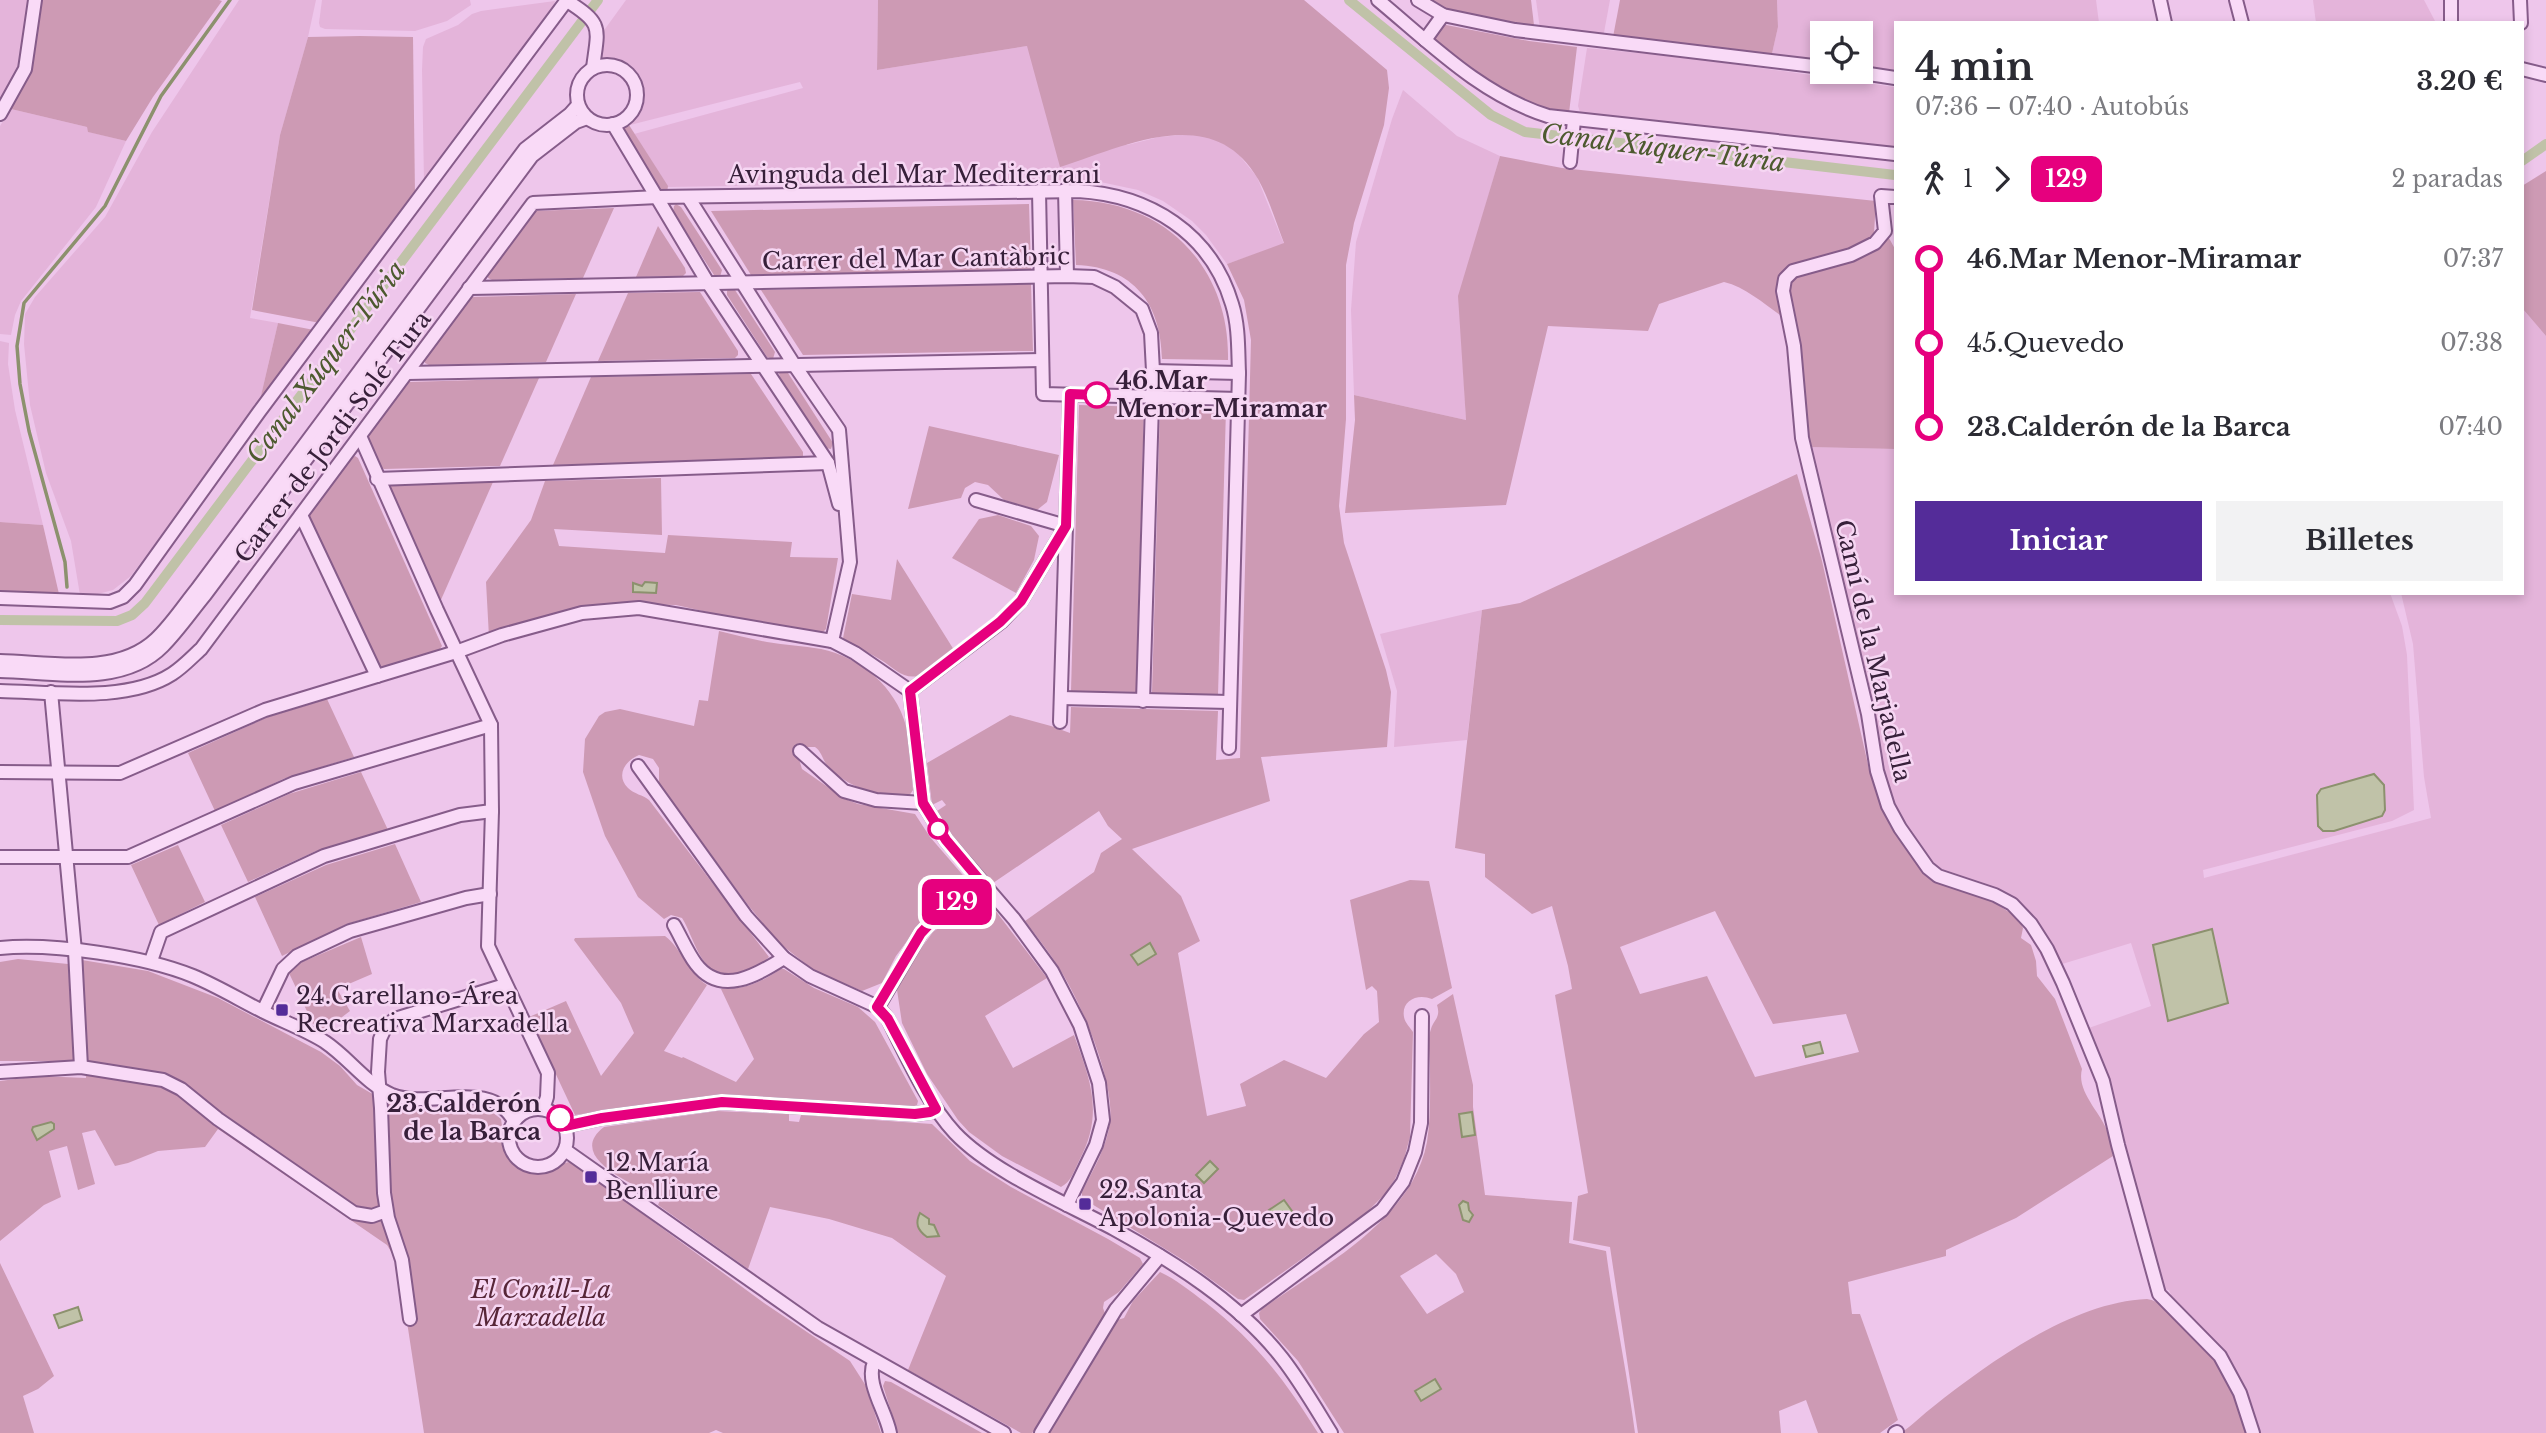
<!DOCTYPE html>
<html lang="es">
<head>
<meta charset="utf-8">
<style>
	body { margin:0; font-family:"Libre Baskerville",serif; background:#f2f2f3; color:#2b2b33; height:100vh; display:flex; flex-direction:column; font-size:26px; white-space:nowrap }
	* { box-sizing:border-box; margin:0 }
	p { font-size:23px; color:#7c7c81 }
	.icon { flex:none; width:38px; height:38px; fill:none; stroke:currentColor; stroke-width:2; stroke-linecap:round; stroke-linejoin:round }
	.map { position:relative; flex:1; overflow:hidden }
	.sheet { position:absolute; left:1894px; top:21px; width:630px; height:574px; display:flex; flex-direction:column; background:#fff; border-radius:0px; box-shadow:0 4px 10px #0003 }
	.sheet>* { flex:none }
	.badge { padding:0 14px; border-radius:10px; font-size:24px; line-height:46px }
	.fabs { position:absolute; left:1810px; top:21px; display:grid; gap:14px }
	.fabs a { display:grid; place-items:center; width:63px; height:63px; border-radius:0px; background:#fff; box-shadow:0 4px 10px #0003; font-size:35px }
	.map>.badge { position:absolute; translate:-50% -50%; box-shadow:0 0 0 4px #fff }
	.legs { display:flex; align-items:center; gap:10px; height:77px; padding:0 21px; font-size:23px }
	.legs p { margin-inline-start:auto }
	.head { display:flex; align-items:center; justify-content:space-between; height:119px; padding:0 21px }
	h1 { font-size:38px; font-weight:700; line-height:52px }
	.cta { display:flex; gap:14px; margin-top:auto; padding:14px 21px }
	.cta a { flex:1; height:80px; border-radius:0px; background:#542c99; color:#fff; font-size:28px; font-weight:700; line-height:80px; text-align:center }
	.cta a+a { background:#f2f2f3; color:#2b2b33 }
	ul { padding:0 21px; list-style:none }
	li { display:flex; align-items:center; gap:24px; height:84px; font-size:26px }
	li i { display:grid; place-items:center; width:10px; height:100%; margin:0 9px; background:currentColor }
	li i::after { content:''; width:18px; height:18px; margin:-9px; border:5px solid; border-radius:50%; background:#fff }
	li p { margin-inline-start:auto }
	li:first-child i { background:linear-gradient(#0000 50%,currentColor 0) }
	li:last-child i { background:linear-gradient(currentColor 50%,#0000 0) }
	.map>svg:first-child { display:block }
</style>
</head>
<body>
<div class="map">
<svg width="2546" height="1433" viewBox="0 0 2546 1433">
	<rect width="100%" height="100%" fill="#eec6eb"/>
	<g fill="#e4b4da">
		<path d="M0 0H30L18 69 0 107Z"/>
		<path d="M239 0H316L308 37 280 135 250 318 278 323 259 404 131 576 113 590 94 595H80L71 541 46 473 30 405 24 344 25 314 35 297 105 217 152 132Z"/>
		<path d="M322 0H470L471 5 447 21 415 31 325 29 320 27 319 23Z"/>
		<path d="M626 0H878L877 70 1027 46 1127 145 1159 137 1193 134 1211 137 1235 150 1257 177 1284 244 1227 264 1206 235 1192 221 1163 201 1138 190 1091 180 668 187 634 134 803 88 800 82 630 125 642 109 644 98 642 84 635 73 622 63 599 61 597 40Z"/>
		<path d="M1536 0H1610L1603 38 1540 29Z"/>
		<path d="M1777 0H2096L2099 23H1895V74L1860 69V33H1822V64L1771 58 1778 27Z"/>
		<path d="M2313 0H2424L2436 23H2316Z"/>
		<path d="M555 1 554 5 424 182 422 70 423 47 426 39 458 25 472 14 481 11Z"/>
		<path d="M1587 48 1691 58 1895 87V149L1612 117 1581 115 1578 106Z"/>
		<path d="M1403 90 1457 136 1500 156 1459 296 1466 420 1354 395 1351 310 1356 242 1392 119Z"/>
		<path d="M11 109 87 127 89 132 126 141 96 207 21 301 15 315 11 335 0 334V126Z"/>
		<path d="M2522 308 2546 336V1433H2258L2241 1381 2230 1362 2173 1300 2169 1290 2162 1289 2086 1029 2151 1006 2131 943 2059 965 2030 916 1936 870 1894 809 1884 774 1857 638 1809 447 1895 449V593H2390L2402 626 2407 655 2414 810 2392 821 2203 870 2204 878 2431 818 2424 777 2413 644 2401 593H2522Z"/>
		<path d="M0 341 9 343 8 364 15 410 43 525 0 522Z"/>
		<path d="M1482 610 1467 740 1394 747 1397 691 1380 634Z"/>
	</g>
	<g fill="#cd9ab4" fill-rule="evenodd">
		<path d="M38 0H219L222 1 153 97 126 141 88 132 87 127 11 109 29 72Z"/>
		<path d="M878 0H1304L1387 70 1389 88 1384 125 1354 223 1346 265V419L1339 506 1344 543 1386 670 1391 692 1387 747 1261 757 1270 801 1132 849 1181 896 1200 941 1178 953 1207 1116 1246 1106 1240 1084 1284 1060 1326 1078 1364 1034 1379 1022 1377 991 1372 986 1366 990 1350 900 1410 880 1429 881 1452 988 1432 999C1418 993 1401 1000 1404 1017 1405 1023 1410 1027 1413 1032L1410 1137 1404 1159 1395 1179 1386 1193 1364 1215 1244 1300 1238 1299 1188 1263 1082 1198V1192C1093 1170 1107 1147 1110 1122 1115 1081 1080 999 1057 965 1048 950 1036 936 1025 921L1094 872 1101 853 1122 839 1108 826 1099 811 993 883 961 850 934 813 946 805 942 800 932 805 927 763 1010 715 1051 726 1070 733 1071 707 1218 711 1216 760 1240 758 1251 340 1244 300 1227 264 1284 243C1276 222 1269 199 1258 179 1213 101 1125 146 1060 167L1027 46 877 70Z"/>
		<path d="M1427 0H1531L1534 25C1497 24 1460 18 1427 0Z"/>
		<path d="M1620 0H1777L1778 27 1771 58 1613 37Z"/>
		<path d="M1441 24 1529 41 1577 47 1569 113C1560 111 1549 112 1541 109 1500 95 1463 65 1431 36Z"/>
		<path d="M360 36 413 37 415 196 320 323 252 310 280 135 308 37Z"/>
		<path d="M629 125 668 186 667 193 661 192 620 130Z"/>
		<path d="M1500 156 1562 168 1876 201 1874 233 1868 243 1782 276 1776 288 1780 315C1763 303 1745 287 1724 282L1659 304 1648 331 1548 326 1506 505 1345 513 1355 420 1354 395 1466 420 1458 296Z"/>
		<path d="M2546 171V336L2522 308V186Z"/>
		<path d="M1073 200C1166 201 1230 268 1228 360L1162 359C1161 304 1134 267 1076 265Z"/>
		<path d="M676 204 681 207 722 270 720 277 714 275 673 212 674 206Z"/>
		<path d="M1029 204 1031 269 751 275 711 211Z"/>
		<path d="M614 208 583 278 492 280 488 278V274L535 211Z"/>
		<path d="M658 226 685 268 686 273 683 276 636 277Z"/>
		<path d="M1884 229 1895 249V449L1809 447 1789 307V288L1795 276 1845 260Z"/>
		<path d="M1031 284 1033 351H1010L803 355 761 290Z"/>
		<path d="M730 288 735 290 775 352 773 359 767 357 727 295V291Z"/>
		<path d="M700 292 738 351V355L735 358 598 361 628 293Z"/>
		<path d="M576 294 546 362 429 365 425 363V359L471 297Z"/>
		<path d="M278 323 314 330 259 404Z"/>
		<path d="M783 371 788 373 833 443 831 449 825 448 780 378 779 373Z"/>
		<path d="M751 374 803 452V457L801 459 553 465 591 377Z"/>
		<path d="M539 378 500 466 384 469 380 467 367 439V436L409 382Z"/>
		<path d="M1079 405 1144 407 1136 692 1071 691Z"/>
		<path d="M1160 408 1226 409 1218 695 1152 693Z"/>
		<path d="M929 426 1059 455 1047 502 1037 510 1004 500 988 485 975 482 965 488 961 498 908 509Z"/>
		<path d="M355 456 358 458 442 646 439 650 379 668 308 515 351 458Z"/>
		<path d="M1797 474 1822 561 1869 769 1890 826 1926 876 1992 901 2018 918 2023 928 2021 938 2031 945 2036 961 2037 976 2055 999 2082 1069C2076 1092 2101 1112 2108 1133 2110 1140 2111 1148 2113 1156L2016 1218 1946 1250V1256L1848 1282 1852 1314H1860L1898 1420 1880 1433H1818L1806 1400 1779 1411 1781 1433H1638L1610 1247 1573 1240 1578 1196 1588 1193 1555 995 1572 989 1568 966 1552 906 1532 914 1485 877V854L1455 848 1482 610 1520 603ZM1715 911 1773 1024 1846 1014 1859 1052 1755 1077 1707 976 1640 994 1620 947Z"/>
		<path d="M661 478 662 535 554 529 559 546 665 553 668 535 792 542 790 557 838 558 826 629 823 632 778 628 676 605 626 604 589 607 489 637 486 582 531 520 545 481Z"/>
		<path d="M493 482 440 602 390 490 391 486Z"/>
		<path d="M998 515 1031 526 1039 536 1034 560 1016 593 952 558 979 519Z"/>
		<path d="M0 522 43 525 59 594 0 592Z"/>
		<path d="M897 559 954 650 923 675C903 681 896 669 881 660 870 653 857 647 845 641L843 638 852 594 891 600Z"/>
		<path d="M719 631C735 635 751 639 767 642 785 645 803 646 821 649 860 657 896 687 906 726 911 746 911 769 913 790L909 796C881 797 846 788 827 765 822 759 822 752 815 747H805L798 756 802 769 845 799 858 804 915 814 930 837 968 881 966 886 922 921 896 956 882 983 862 991 815 971 779 943 748 905 659 784V768L653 759 639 755C626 760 615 775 628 788 634 794 643 795 649 800L769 957C761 965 750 971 740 973 701 984 696 940 682 918L671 915 664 919 638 897 605 836 583 772 585 739 599 716 605 712 620 709 694 726 699 700 708 701Z"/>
		<path d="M327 699 354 757 283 779 215 811 188 753 268 717Z"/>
		<path d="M361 772 388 830 316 851 248 882 221 825 289 794Z"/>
		<path d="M395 844 421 902 347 924 282 956 255 897 326 865Z"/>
		<path d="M178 845 205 902 159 925 131 865Z"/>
		<path d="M981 897 988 901 1047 978 985 1016 1013 1068 1074 1035C1091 1082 1104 1114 1079 1161 1074 1171 1071 1182 1061 1187L1002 1156 969 1132 958 1120 927 1074 902 1023 897 990 908 966 933 932Z"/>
		<path d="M665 936C682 949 687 972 707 985L664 1051 682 1058 683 1057 736 1082 754 1059 721 989C745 990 761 982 781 969H784L814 988 858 1007 875 1022 918 1101 917 1105 912 1107 718 1096 575 1115 529 1017 566 1001 601 1076 634 1033 621 1003 574 940 575 938Z"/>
		<path d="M361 937 372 974 337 989 350 1011 325 1030 313 1024 289 973 295 965Z"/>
		<path d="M18 959 68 964 75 1056 73 1061H0V962Z"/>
		<path d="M82 960 148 971 218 998 321 1052 340 1066 357 1085 395 1107 421 1109 478 1106 492 1112 501 1119C503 1128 502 1138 504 1147 509 1167 527 1177 547 1172 557 1170 563 1161 572 1162L764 1303 850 1361 866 1386 881 1433H723L716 1430 709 1433H424L398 1263 387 1245 218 1129 205 1147 158 1151 128 1163 115 1166 95 1130 82 1133 95 1184 78 1190 67 1146 49 1151 61 1197 44 1205 0 1241V1081L39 1076 86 1078Z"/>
		<path d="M1453 994 1473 1085V1107L1485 1195 1572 1202 1569 1243 1606 1251C1614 1312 1627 1372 1635 1433H1344L1298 1361 1260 1319 1259 1313 1262 1309C1322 1266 1412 1221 1427 1142 1431 1117 1430 1092 1430 1067 1430 1056 1427 1039 1431 1029 1434 1019 1441 1018 1437 1005ZM1436 1254 1456 1274 1464 1292 1427 1314 1400 1276Z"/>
		<path d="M717 1111 789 1114V1121L799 1122 801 1115 932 1124 970 1161 1011 1187 1108 1239 1140 1258 1143 1264 1119 1292 1104 1302 1103 1308 1106 1316 1039 1426 1032 1433H1021L908 1370 946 1276 892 1238 829 1219 770 1207 748 1269 658 1205 661 1198C640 1187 563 1158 604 1127Z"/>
		<path d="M0 1263 54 1376 38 1389 23 1396 34 1433H0Z"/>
		<path d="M1160 1272C1176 1279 1191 1292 1205 1302 1256 1342 1284 1379 1318 1433H1046L1114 1321 1124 1318 1133 1301Z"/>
		<path d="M2147 1299C2160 1301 2168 1311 2177 1320 2218 1357 2230 1381 2248 1433H1901C1913 1425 1923 1414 1934 1406 1991 1361 2073 1302 2147 1299Z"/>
		<path d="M885 1381 891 1382 982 1433H898L883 1386Z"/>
	</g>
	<g fill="#c0c2a8" stroke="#8c916e" stroke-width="2">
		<path d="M645 582 657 583 656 593 633 592V583L642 586Z"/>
		<path d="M2374 774 2384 785 2385 810 2382 816 2334 831H2323L2318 826 2317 795 2321 789Z"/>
		<path d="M2212 929 2228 1003 2168 1021 2153 945Z"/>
		<path d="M1150 943 1156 954 1138 965 1131 955Z"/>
		<path d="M1820 1042 1823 1053 1806 1057 1803 1046Z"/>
		<path d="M1472 1112 1475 1135 1462 1137 1459 1114Z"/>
		<path d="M51 1122 54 1124V1129L37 1140 32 1130 33 1127Z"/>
		<path d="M1210 1161 1218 1169 1204 1183 1196 1175Z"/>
		<path d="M1284 1200 1292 1211 1285 1216 1282 1212 1274 1217 1269 1210Z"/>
		<path d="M1463 1201 1468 1203 1469 1210 1473 1215 1469 1222 1463 1220 1459 1205Z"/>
		<path d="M920 1213 929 1219V1224L934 1225 939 1236 927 1237C917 1230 915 1223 920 1213Z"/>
		<path d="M78 1307 82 1320 59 1328 54 1315Z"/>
		<path d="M1435 1379 1441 1389 1421 1401 1415 1391Z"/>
	</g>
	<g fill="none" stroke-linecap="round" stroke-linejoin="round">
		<path stroke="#8c916e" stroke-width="3.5" d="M67 587 65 562 29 431 20 384 17 346 24 303 105 206 161 96 230 0"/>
		<g stroke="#c0c2a8" stroke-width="10">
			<path d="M1349 0 1491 115 1525 132 1895 175"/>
			<path d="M2522 161 2546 144"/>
			<path d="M0 620 117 621 132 615 145 603 598 0"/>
		</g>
		<defs>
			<g id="minor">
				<path d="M1378 0C1431 44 1481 95 1548 116L1895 154"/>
				<path d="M1418 0 1443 15 1515 30 1822 67"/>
				<path d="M2160 0 2165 23"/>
				<path d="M2236 0 2242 23"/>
				<path d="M2451 0V23"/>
				<path d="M2520 0 2521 23"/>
				<path d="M567 1C604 24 598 28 593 68"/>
				<path d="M1425 40 1443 15"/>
				<circle cx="607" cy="95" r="30"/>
				<path d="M2522 69 2546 75"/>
				<path d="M1856 72 1895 78"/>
				<path d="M0 114 25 69 35 0"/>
				<path d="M613 124 708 283 828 463 839 504"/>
				<path d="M1570 162 1574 120"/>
				<path d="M1065 190 1067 276"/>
				<path d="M1039 191 1043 394 1239 399"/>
				<path d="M688 197 795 366 839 430 850 562 832 641"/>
				<path d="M1895 197 1881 196 1885 231 1875 243 1851 255 1793 271 1785 279 1783 291 1794 346 1802 438 1868 714 1877 771 1888 806 1900 828 1928 868 1938 876 1995 895 2012 904 2031 924 2047 949 2063 983 2103 1081 2118 1145 2159 1294 2220 1356 2240 1393 2253 1433"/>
				<path d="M469 288 1067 276 1094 277 1115 287 1142 309 1151 333 1153 371 1143 701"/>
				<path d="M1153 371 1239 373"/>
				<path d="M407 373 1042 360"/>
				<path d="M360 436 437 610 491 725 492 811 488 946 548 1073 547 1097 543 1109"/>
				<path d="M377 479 828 463"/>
				<path d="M976 500 1066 526 1021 601 1001 622 910 691 923 803 946 840 1014 919 1052 971 1080 1025 1099 1083 1103 1120 1096 1145 1067 1205"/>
				<path d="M301 515 377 676"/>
				<path d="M0 598 110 602 123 597 135 585 259 412 567 0"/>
				<path d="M0 661C49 662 116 677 156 639 171 625 184 605 197 589L525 149 570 114 578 105"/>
				<path d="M0 671C52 672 122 688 163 646 178 631 191 612 205 595L532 156 576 122 587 118"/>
				<path d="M0 691C52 692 127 703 172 674 183 667 192 657 201 649L533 203 658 197 1078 191C1149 195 1211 233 1232 304 1239 326 1238 350 1239 373L1229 748"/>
				<path d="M51 692 75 951 81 1067"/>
				<path d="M1061 698 1229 702"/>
				<path d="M1060 722 1070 394"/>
				<path d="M800 751 844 791 876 800 923 803"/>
				<path d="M638 766 746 916 784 958 810 976 878 1007 888 1019C906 1055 927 1103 955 1133 992 1172 1066 1203 1114 1229 1174 1262 1239 1303 1282 1358 1300 1381 1315 1407 1331 1433"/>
				<path d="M0 772 120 773 265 710 456 652 502 635 582 613 639 608 832 641 855 653 910 691"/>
				<path d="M0 857H128L294 783 491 725"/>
				<path d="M674 925C681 937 687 952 696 964 721 997 757 975 784 958"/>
				<path d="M0 948C53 943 144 956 193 976 217 986 240 1000 264 1012 284 1022 306 1030 325 1042 349 1058 366 1084 392 1095 430 1110 490 1077 514 1121"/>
				<path d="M151 961 161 932 324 856 460 815 492 811"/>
				<path d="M878 1007 921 933 936 917 983 884"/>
				<path d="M263 1011 283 969 297 956 350 931 466 898 490 894"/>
				<path d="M0 1072 81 1067 163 1080 181 1089 218 1119 354 1213 372 1216 386 1211"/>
				<circle cx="538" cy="1138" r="29"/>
				<path d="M565 1126 602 1118 722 1102 915 1114 930 1112 936 1109"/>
				<path d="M565 1150 818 1328 1004 1433"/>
				<path d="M1241 1315 1382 1210 1403 1182 1415 1152 1421 1123 1422 1016"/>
				<path d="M410 1319 402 1260 388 1218 384 1193 381 1108 378 1072 380 1039 386 1026 395 1019 505 985"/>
				<path d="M874 1362C865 1383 886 1411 890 1433"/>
				<path d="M1041 1433 1116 1309 1160 1256"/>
				<path d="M1895 1433 1897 1432"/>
			</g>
		</defs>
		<use href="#minor" stroke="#865c8a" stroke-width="16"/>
		<use href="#minor" stroke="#f9daf7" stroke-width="12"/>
	</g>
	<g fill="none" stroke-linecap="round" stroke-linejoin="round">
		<defs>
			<path id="line-1" d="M560 1118 565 1126 602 1118 722 1102 915 1114 930 1112 936 1109 888 1019 877 1007 921 933 936 917 983 884 946 840 923 803 910 691 1000 622 1021 601 1066 526 1070 394 1097 395"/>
		</defs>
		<use href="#line-1" stroke="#fff" stroke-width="16"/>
		<use href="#line-1" stroke="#e6007e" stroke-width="10"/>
	</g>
	<g fill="#fff" stroke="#e6007e" stroke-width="3.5">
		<circle cx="1097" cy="395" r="12"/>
		<circle cx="938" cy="829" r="9"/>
		<circle cx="560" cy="1118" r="12"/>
	</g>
	<g fill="#542c99" stroke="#f6d6f3" stroke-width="2.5">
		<rect x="275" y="1003" width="14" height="14" rx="3.5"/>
		<rect x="584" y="1170" width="14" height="14" rx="3.5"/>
		<rect x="1078" y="1197" width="14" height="14" rx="3.5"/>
	</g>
	<g text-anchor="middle" stroke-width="5" stroke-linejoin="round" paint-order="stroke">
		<g font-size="24" fill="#37203a" stroke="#f6d6f3">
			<text x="914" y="183">Avinguda del Mar Mediterrani</text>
			<text transform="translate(916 259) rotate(-1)" y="8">Carrer del Mar Cantàbric</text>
			<text transform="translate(333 437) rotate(-53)" y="8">Carrer de Jordi Solé Tura</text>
			<text transform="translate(1873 651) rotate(77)" y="8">Camí de la Marjadella</text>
		</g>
		<g font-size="24" font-weight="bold" fill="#37203a" stroke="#f6d6f3" text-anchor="start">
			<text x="1116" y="389">46.Mar<tspan x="1116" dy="28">Menor-Miramar</tspan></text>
			<text x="541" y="1112" text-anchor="end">23.Calderón<tspan x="541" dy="28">de la Barca</tspan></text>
		</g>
		<g font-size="24" fill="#37203a" stroke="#f6d6f3" text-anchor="start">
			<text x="296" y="1004">24.Garellano-Área<tspan x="296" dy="28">Recreativa Marxadella</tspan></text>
			<text x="605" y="1171">12.María<tspan x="605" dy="28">Benlliure</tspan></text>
			<text x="1099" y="1198">22.Santa<tspan x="1099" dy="28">Apolonia-Quevedo</tspan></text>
		</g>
		<g font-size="24" font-style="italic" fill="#572638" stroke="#f6d6f3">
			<text x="541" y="1298">El Conill-La<tspan x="541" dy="28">Marxadella</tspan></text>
		</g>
		<g font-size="26" font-style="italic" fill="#4d5a2f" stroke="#f6d6f3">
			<text transform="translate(1663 148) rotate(7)" y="9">Canal Xúquer-Túria</text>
			<text transform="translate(326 362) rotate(-53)" y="9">Canal Xúquer-Túria</text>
		</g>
	</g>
</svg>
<div class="fabs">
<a><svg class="icon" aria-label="locate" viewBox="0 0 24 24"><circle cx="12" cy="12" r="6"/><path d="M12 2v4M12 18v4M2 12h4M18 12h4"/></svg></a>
</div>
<b class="badge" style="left:957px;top:902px;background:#e6007e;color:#fff">129</b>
<section class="sheet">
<div class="head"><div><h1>4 min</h1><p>07:36 – 07:40 · Autobús</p></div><b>3.20 €</b></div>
<div class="legs"><svg class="icon" aria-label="walk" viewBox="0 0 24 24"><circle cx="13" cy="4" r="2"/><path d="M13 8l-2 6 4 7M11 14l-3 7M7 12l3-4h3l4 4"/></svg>1<svg class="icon" aria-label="forward" viewBox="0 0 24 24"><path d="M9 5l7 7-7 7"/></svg><b class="badge" style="background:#e6007e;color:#fff">129</b><p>2 paradas</p></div>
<ul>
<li><i style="color:#e6007e"></i><b>46.Mar Menor-Miramar</b><p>07:37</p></li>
<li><i style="color:#e6007e"></i><span>45.Quevedo</span><p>07:38</p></li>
<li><i style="color:#e6007e"></i><b>23.Calderón de la Barca</b><p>07:40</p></li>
</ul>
<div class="cta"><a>Iniciar</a><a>Billetes</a></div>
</section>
</div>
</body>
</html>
